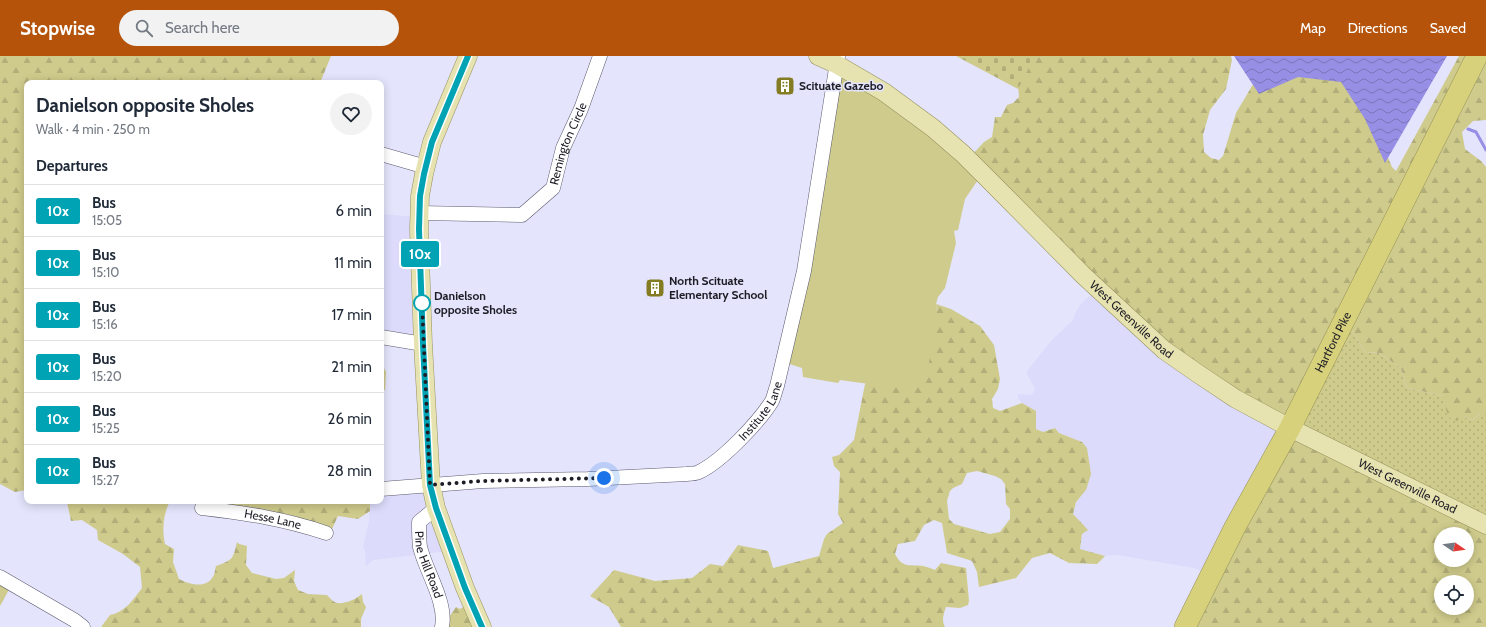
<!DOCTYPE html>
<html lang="en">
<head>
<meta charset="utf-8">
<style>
	body { margin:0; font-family:Cabin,sans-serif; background:#f2f2f3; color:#1f2937; height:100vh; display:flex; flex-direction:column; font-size:15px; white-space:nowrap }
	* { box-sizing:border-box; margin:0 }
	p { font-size:13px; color:#747a83 }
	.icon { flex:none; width:22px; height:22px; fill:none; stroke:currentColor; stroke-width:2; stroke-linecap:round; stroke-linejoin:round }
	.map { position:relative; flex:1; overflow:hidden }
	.sheet { position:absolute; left:24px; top:24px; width:360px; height:424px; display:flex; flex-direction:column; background:#fff; border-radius:8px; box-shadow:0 2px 10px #0003 }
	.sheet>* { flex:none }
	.badge { padding:0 8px; border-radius:3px; font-size:14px; line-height:26px }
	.needle { width:26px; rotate:103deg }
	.controls { position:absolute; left:1434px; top:471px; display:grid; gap:8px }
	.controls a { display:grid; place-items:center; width:40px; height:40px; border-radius:50%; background:#fff; box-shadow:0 2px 10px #0003; font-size:20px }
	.you { position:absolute; width:20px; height:20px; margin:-10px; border:3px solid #fff; border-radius:50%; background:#1a73e8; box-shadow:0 0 0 6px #1a73e833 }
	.map>.badge { position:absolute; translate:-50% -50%; box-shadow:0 0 0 2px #fff }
	h2 { padding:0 12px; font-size:15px; line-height:36px }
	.round { display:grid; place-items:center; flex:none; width:42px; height:42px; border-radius:21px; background:#f2f2f3 }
	.head { display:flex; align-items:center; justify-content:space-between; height:68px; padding:0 12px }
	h1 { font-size:19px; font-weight:700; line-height:30px }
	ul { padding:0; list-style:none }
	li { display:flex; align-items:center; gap:12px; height:52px; padding:0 12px; border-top:1px solid #e0e1e3 }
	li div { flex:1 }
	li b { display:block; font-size:15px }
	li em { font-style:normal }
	li .badge { min-width:44px; font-weight:700; text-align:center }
	header { display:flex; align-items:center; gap:24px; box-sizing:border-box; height:56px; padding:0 20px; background:#b45309; color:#fff }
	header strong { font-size:19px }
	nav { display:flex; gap:22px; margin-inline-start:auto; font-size:14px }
	.search { width:280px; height:36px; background:#f2f2f3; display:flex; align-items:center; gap:10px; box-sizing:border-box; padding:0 14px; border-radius:22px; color:#747a83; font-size:15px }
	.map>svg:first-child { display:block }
</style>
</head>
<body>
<header>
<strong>Stopwise</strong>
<div class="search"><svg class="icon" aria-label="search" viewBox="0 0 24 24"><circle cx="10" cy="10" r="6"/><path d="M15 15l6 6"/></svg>Search here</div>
<nav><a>Map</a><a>Directions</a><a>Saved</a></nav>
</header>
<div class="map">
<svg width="1486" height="571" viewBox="0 0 1486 571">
	<defs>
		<pattern id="grass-dots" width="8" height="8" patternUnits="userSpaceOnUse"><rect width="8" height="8" fill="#cfcb8c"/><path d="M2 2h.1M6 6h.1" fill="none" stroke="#b1ae79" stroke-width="1.8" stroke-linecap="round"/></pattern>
		<pattern id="forest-firs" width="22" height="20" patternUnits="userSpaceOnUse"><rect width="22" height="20" fill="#cfcb8c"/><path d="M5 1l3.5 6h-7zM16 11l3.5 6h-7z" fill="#b1ae79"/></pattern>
		<pattern id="cemetery-stones" width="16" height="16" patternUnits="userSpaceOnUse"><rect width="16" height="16" fill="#cfcb8c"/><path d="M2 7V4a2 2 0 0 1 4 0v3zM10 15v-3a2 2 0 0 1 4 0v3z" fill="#b1ae79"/></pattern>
		<pattern id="water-waves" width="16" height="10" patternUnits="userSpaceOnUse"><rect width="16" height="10" fill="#978fe5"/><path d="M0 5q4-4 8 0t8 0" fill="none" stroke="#7b74b9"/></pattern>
	</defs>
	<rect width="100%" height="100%" fill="#e4e4fc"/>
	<g fill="#dcdbfb">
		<path d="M381 158 417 161 421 287 381 282Z"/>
		<path d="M1096 234 1287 368 1208 518 1194 512 1117 499 1105 500 1080 493 1082 478 1087 474 1073 458 1076 446 1086 434 1082 386 1059 377 1055 372 1043 376 1036 373V355L1022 347 1018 342V338L1032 339 1035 333 1027 318V315L1051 285 1073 264 1075 258 1080 249Z"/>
		<path d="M425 429 449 495 373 504 366 510 365 494 363 491 369 465 370 445H381V433Z"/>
	</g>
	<path fill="url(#grass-dots)" d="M1349 271C1356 279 1359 287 1365 296L1379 297 1401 312 1406 330 1408 332 1443 340 1464 361 1473 364 1480 358H1486V468L1288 368Z"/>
	<g fill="url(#forest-firs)" fill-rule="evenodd">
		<path d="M0 0H331L320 27H27V434L15 436 0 428Z"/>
		<path d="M1028 0H1231L1232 4 1226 33 1210 54 1203 79 1204 96 1211 102 1219 104 1223 100 1236 57 1255 25 1349 0 1385 95 1392 111 1396 115 1459 0H1486V64L1473 65 1462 76 1465 93 1481 105 1486 111V358H1480L1473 364 1464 361 1457 365 1448 361 1443 340 1408 332 1406 330 1401 312 1379 297 1365 296C1359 287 1356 279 1349 271L1288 368 1486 468V571H1180L1286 371 1199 319 968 103 984 86 992 81 995 61H1001L1007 49 1013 47 1019 41 1018 30ZM1441 478H1467V504H1441ZM1441 526H1467V552H1441Z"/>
		<path d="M936 248 951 253 980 270 994 289 1000 323 998 333 992 343 993 352 1000 355 1022 347 1036 355V373L1043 376 1055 372 1059 377 1082 386 1087 392 1091 418 1086 434 1076 446 1073 458 1088 474 1082 478 1080 493 1105 500 1097 508 1069 507 1050 497 1032 502 1016 522 979 531 977 516 972 505 947 497 942 467 934 464 924 469 915 485 898 488 895 498C903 513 909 508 923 510 927 511 931 512 935 514L941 507 966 512 969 545 968 549 960 552 946 551C944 557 941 564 945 571H621L609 551 590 540 614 514 655 525 692 522 710 508 723 510 738 489 768 495 773 512 819 500 824 483 827 478 843 467 838 458 840 416 834 410 832 401 839 399 854 384 865 328 937 256ZM977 415 995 420 1001 423 1005 428 1006 448 1010 453V463L1000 476 990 478 954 468 949 463 947 445 950 435 953 432 962 428 967 417Z"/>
		<path d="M381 306 386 316 385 334H381Z"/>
		<path d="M65 445H163L169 447C163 460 162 474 165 488L174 493 173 506 179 523C188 528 205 533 212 522 215 519 215 513 216 510 233 504 233 503 237 486L239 488 247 490 246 509 252 517 276 523 284 522 295 514 294 525 298 534 308 538 327 539C330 542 333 546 337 547 346 548 356 543 362 538L363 546 366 551 361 563V571H101L110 559C125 556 133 544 142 532L140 511 123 498 98 484 97 474 82 464 71 465 67 446Z"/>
		<path d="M205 445H370V455L358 463 338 460 332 473 326 477Z"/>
		<path d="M0 521 11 530 0 550Z"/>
		<path d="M467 549 479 571H442L456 551 460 553Z"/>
	</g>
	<path fill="url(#cemetery-stones)" d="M956 0H1035L1018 33Z"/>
	<path fill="#cfcb8c" d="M837 10 982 118 965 143 958 174 954 175 956 187 945 232 938 241 936 248 937 256 929 307 925 317 915 329 898 332 840 324 838 327 803 321 802 312 780 305Z"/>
	<path fill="url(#water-waves)" d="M1234 0H1447L1385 107 1365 63 1341 26 1298 21 1259 38Z"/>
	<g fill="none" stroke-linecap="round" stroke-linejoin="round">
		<path stroke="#978fe5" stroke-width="3" d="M1468 73 1476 76 1486 94"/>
		<defs>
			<g id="minor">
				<path d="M381 98 426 111"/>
				<path id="s1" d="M420 157 522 159 553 132 563 92 581 53 600 0"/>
				<path d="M381 281 423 288"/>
				<path id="s2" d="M381 433 483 425 588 423 687 418C691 417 696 418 699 416 722 405 759 366 772 345 774 341 775 335 777 330L804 215 838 0"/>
				<path id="s3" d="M204 445 202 452C245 457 285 463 326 477"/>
				<path id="s4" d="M436 452 419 466C419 474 419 483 420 491 426 516 447 546 442 571"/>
				<path d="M0 521 74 564 83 571"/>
			</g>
			<g id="major">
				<path d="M468 0 432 86 424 118 420 140 419 173 423 288 431 429 436 452 465 532 482 571"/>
				<path id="s5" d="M818 0 836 8 884 36 933 72 963 98 993 128 1084 220 1164 294 1197 317 1236 343 1290 372 1486 469"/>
			</g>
			<g id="highway">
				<path id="s6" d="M1185 571 1235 471 1290 372 1477 0"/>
			</g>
		</defs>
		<use href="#minor" stroke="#5b5a6f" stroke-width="15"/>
		<use href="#major" stroke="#96925d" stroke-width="19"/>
		<use href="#highway" stroke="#96925d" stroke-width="22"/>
		<use href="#minor" stroke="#fff" stroke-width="14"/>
		<use href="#major" stroke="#e7e3b0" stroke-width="18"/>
		<use href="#highway" stroke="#d7d17b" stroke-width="21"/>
	</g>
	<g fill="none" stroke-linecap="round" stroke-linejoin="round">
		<defs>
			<path id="line" d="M468 0 432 86 424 118 420 140 419 173 423 288 430 429 436 452 465 532 482 571"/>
		</defs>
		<use href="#line" stroke="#fff" stroke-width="9"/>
		<use href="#line" stroke="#00a3b4" stroke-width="6"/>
		<path stroke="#1e1d26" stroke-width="4" stroke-dasharray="0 7.2" d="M422 247 430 429 482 425 604 422"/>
	</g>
	<defs>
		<symbol id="building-square" viewBox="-11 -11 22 22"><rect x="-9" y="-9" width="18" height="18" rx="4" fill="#837c22" stroke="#e4e4fc"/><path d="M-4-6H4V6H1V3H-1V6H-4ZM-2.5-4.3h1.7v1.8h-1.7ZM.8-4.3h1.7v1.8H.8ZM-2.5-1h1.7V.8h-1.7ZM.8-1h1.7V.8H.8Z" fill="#fff"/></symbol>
	</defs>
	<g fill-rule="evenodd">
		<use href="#building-square" x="774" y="19" width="22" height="22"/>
		<use href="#building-square" x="644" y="221" width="22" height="22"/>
	</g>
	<circle fill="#fff" stroke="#00a3b4" stroke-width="2" cx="422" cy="247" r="8"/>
	<g text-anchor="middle" stroke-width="3" stroke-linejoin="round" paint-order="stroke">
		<g font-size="12" font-weight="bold" fill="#1e1d26" stroke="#e4e4fc" text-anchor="start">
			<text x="799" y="34">Scituate Gazebo</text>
			<text x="669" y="229">North Scituate<tspan x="669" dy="14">Elementary School</tspan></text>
		</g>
		<g font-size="12" fill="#1e1d26" stroke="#e4e4fc">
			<text dy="4" stroke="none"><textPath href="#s1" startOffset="190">Remington Circle</textPath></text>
			<text dy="4" stroke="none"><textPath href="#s5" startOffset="412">West Greenville Road</textPath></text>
			<text dy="4" stroke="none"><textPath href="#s6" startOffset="321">Hartford Pike</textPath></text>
			<text dy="4" stroke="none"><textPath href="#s2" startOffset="407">Institute Lane</textPath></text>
			<text dy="4" stroke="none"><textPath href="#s5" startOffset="736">West Greenville Road</textPath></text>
			<text dy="4" stroke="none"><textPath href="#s3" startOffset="79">Hesse Lane</textPath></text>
			<text dy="4" stroke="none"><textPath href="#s4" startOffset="66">Pine Hill Road</textPath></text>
		</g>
		<g font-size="12" font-weight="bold" fill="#1e1d26" stroke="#e4e4fc" text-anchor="start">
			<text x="434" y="244">Danielson<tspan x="434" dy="14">opposite Sholes</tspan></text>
		</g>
	</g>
</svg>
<div class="controls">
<a><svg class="needle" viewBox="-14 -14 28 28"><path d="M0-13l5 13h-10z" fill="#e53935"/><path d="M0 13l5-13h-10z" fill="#747a83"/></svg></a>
<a><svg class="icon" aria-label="locate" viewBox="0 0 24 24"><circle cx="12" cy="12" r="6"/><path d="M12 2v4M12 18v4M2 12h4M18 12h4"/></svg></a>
</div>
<div class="you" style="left:604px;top:422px"></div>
<b class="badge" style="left:420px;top:198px;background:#00a3b4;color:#fff">10x</b>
<section class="sheet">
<div class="head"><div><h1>Danielson opposite Sholes</h1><p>Walk · 4 min · 250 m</p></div><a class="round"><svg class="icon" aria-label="heart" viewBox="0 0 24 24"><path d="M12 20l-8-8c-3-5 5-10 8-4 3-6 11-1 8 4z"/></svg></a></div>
<h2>Departures</h2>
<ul>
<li><span class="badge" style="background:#00a3b4;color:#fff">10x</span><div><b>Bus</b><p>15:05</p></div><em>6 min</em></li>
<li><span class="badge" style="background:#00a3b4;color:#fff">10x</span><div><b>Bus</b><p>15:10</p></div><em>11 min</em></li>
<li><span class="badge" style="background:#00a3b4;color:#fff">10x</span><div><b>Bus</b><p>15:16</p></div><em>17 min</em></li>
<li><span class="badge" style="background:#00a3b4;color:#fff">10x</span><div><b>Bus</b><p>15:20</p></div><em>21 min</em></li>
<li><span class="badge" style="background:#00a3b4;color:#fff">10x</span><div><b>Bus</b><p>15:25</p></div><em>26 min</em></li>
<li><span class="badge" style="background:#00a3b4;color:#fff">10x</span><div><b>Bus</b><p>15:27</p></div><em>28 min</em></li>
</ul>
</section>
</div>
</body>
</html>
